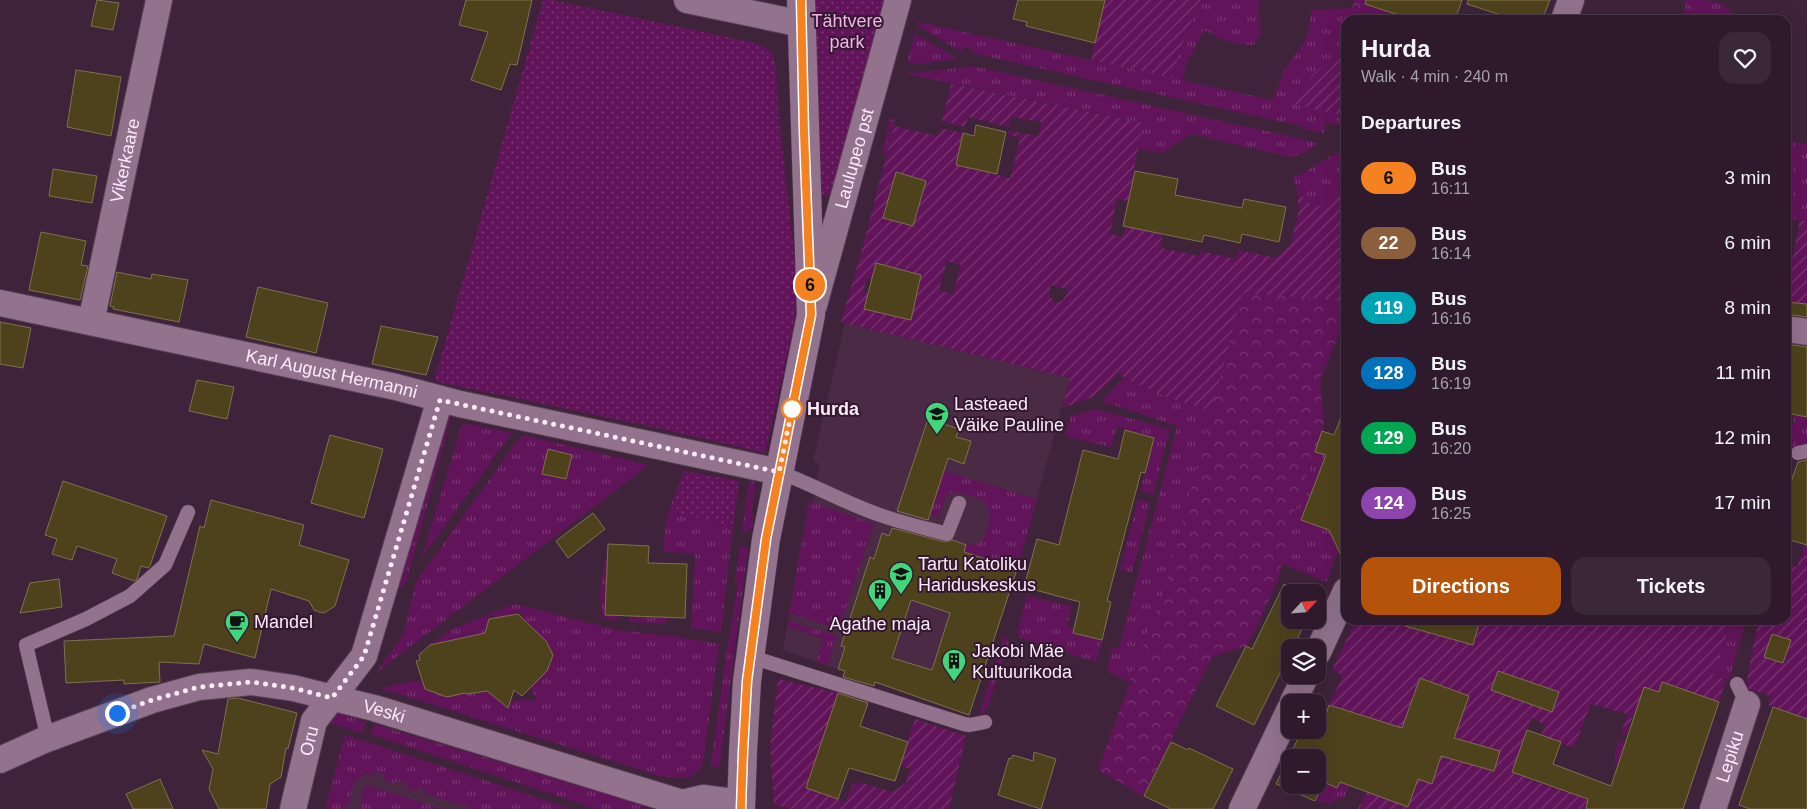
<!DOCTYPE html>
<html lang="en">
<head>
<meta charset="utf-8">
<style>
	body { margin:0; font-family:Arial,sans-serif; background:#3a2738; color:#f1f3f6; height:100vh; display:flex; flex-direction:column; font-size:19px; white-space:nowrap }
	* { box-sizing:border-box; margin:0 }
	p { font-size:16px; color:#a7a1a9 }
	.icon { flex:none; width:28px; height:28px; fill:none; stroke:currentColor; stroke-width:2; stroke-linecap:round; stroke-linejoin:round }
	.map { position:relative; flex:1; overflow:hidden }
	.drawer { position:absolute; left:1341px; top:15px; width:450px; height:610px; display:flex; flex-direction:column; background:#2e1a2c; border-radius:15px; box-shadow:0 5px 20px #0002,0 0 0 1px #493848 }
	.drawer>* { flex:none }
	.badge { padding:0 10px; border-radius:16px; font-size:18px; line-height:32px }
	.needle { width:32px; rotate:64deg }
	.fabs { position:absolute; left:1281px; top:584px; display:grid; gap:10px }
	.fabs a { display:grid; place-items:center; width:45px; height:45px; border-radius:10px; background:#2e1a2c; box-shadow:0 5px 20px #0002,0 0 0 1px #493848; font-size:25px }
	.you { position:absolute; width:25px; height:25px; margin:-12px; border:4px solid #fff; border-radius:50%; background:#1a73e8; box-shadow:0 0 0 8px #1a73e833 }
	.map>.badge { position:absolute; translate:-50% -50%; box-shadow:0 0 0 2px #fff }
	h2 { padding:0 20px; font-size:19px; line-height:45px }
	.round { display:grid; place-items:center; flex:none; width:52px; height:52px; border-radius:15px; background:#3a2738 }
	.headline { display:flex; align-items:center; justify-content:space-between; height:85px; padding:0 20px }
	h1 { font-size:24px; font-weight:600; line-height:38px }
	.primary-button { display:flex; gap:10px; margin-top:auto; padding:10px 20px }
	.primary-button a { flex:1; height:58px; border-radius:15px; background:#b45309; color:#fff; font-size:20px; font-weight:600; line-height:58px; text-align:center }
	.primary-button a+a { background:#3a2738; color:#f1f3f6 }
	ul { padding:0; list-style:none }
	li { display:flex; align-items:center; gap:15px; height:65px; padding:0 20px }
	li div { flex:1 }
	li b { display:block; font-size:19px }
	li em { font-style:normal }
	li .badge { min-width:55px; font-weight:700; text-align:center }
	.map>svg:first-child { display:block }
</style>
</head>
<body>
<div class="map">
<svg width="1807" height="809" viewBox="0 0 1807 809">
	<defs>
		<pattern id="grass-tufts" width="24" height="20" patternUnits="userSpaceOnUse" patternTransform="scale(1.25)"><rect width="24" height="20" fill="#62145a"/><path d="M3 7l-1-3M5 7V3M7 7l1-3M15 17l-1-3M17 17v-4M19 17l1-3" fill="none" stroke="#793672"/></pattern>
		<pattern id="forest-crowns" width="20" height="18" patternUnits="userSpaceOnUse" patternTransform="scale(1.25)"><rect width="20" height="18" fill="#62145a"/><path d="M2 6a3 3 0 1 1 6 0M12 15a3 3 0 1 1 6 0" fill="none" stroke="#793672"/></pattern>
		<pattern id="park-dots" width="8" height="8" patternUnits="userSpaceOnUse" patternTransform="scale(1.25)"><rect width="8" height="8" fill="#62145a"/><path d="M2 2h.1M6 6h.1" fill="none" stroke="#793672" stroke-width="1.8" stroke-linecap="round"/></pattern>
		<pattern id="garden-furrows" width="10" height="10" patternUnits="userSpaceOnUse" patternTransform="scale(1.25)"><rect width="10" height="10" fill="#62145a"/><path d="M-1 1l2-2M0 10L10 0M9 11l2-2" fill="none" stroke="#793672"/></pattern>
	</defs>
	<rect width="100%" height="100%" fill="#3e233a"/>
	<g fill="#4b2a46">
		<path d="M845 323 1070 378 1017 569 969 715 783 650 809 501H813L820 464 813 461Z"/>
		<path d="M345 735 572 809H325Z"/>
	</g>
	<g fill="url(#grass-tufts)">
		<path d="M1200 0H1260L1258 13 1261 33 1254 45C1233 45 1223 40 1204 30L1187 63 1182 80 1272 100 1279 86 1283 72 1306 39 1312 10 1352 8 1350 20H1346V50L1343 49 1296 105 1346 116V127L1326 122 1324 133 1303 129 1302 126 971 53V49L963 47 962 52 918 26 919 22 1173 78 1179 52Z"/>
		<path d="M1686 0C1714 0 1721 0 1741 20H1684Z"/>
		<path d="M1387 13 1396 15 1394 20H1364L1365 17Z"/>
		<path d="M915 34 958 59 917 64 907 62Z"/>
		<path d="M973 66 1266 131C1283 135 1300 138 1316 143 1310 152 1300 155 1290 157L1191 134 1162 153 1138 149 1143 123 907 74 906 71 916 73Z"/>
		<path d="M890 119 895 120 886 154 882 153Z"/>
		<path d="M1786 129H1789L1787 141 1807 144V222L1786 218Z"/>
		<path d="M1341 152 1346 154V169H1343L1338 193 1333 192 1329 202 1322 207C1303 202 1298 196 1293 177 1310 171 1324 158 1341 152Z"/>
		<path d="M1124 378 1171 399 1205 409 1211 414 1165 589 1129 683 1109 672 1107 668 1113 647 1119 648 1177 426 1102 401Z"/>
		<path d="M1095 409 1170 429 1153 495 1140 491 1153 438 1117 427 1111 447 1065 436 1070 417Z"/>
		<path d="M452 414 406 582 402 587H396L445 415Z"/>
		<path d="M1795 414 1807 417V445L1796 446 1786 475V451Z"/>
		<path d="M464 423 512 433 422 557 462 424Z"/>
		<path d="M523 435 649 465 377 672 403 635 416 582 515 444Z"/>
		<path d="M1315 452 1326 456 1301 520 1331 531 1342 541 1326 582 1281 563 1289 528Z"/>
		<path d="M944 471 1037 499 1017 569 964 552 966 545C971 544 978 545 982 541 988 534 991 515 987 506 982 496 957 492 947 493L938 517 930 514Z"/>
		<path d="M751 481 754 482 755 486 752 510 753 527 746 532 743 531 742 528 748 487Z"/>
		<path d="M1138 499 1150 503 1132 573 1120 569Z"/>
		<path d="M809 501 874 524 839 629 789 613Z"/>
		<path d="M669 510 733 527 721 632 691 628 695 556 693 554 663 551 666 521Z"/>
		<path d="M740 546 748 548 720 763 717 768 711 765 728 641H729L738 582 735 581Z"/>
		<path d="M619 548 605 615 617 616V621L602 617 600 592 605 561Z"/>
		<path d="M1027 596 1071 606 1067 627 1074 629 1073 633 1102 640 1096 662 1020 638 1017 631Z"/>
		<path d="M515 604 617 630 672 636 719 644 704 757C699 781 684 779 663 777L380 688 420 680 421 685 424 684 450 696 465 690 466 694 490 690 508 708 510 702 527 699 532 702 536 698 533 693 529 678H541L544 674 541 671 521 620 523 615 519 611C512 618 499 619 491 615L489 621 494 637 460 638 455 639V642L442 644 441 642 437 643V645L428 646 453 629Z"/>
		<path d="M629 616 667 618 666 624 629 622Z"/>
		<path d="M1731 620H1746L1729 680 1713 675Z"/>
		<path d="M788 621 837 636 827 665 816 661 823 639 787 626Z"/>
		<path d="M1005 635 1009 642 987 708 980 716 979 714Z"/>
		<path d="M334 712 366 722 362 733 325 721Z"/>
		<path d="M374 724 639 804 646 809H597L370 734Z"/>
		<path d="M345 735 572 809H470V807L425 794 426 790 418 787 416 791 406 788 407 783 397 780 395 784 384 780 385 775 375 771 373 777 365 774 355 781 348 806 344 805 342 809H325Z"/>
		<path d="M1385 739 1368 796 1361 809H1358L1365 794 1373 760 1356 769 1345 796 1330 803 1315 801 1324 782 1337 788 1345 770Z"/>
		<path d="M1619 740 1625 742 1626 780C1613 763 1612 760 1619 740Z"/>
		<path d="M367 785 442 809H359L364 788Z"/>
	</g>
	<g fill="url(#forest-crowns)">
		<path d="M1354 0H1401L1396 15 1387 13 1365 17 1364 20H1350Z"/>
		<path d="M1242 292 1346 301V318L1321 377 1320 383 1324 423 1322 431 1289 528 1279 577 1258 624 1246 646 1212 657 1143 796 1098 770 1143 645 1165 589Z"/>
	</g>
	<g fill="url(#park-dots)">
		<path d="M543 0H552L746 41 760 45 772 52 776 67 779 120 796 270V316L765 453 676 432 434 381Z"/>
		<path d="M814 0H887L835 187 831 193 826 196 820 193Z"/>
		<path d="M684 471 739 481 733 527 669 510Z"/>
	</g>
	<g fill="url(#garden-furrows)" fill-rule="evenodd">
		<path d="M1105 0H1200L1179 52 1173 78 1091 60Z"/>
		<path d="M1343 49 1346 50V116L1295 105 1307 82 1314 73Z"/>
		<path d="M951 84 1143 123 1128 201 1117 199 1110 234 1123 237 1126 224 1162 234 1161 248 1199 256 1201 251 1236 259 1239 250 1276 258 1290 245 1299 210 1297 191 1309 203 1322 207 1329 202 1333 192 1346 194V301L1242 293 1211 414 1205 409 1171 399 1124 378 1119 373 1093 397 1062 408 1070 378 841 322 864 242 894 126 938 136 941 128 963 133 956 165 1010 178 1020 138 1008 135V131L1039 136 1041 122 1011 117 1009 127 968 117 965 127 942 121ZM896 173 926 181 913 226 883 218ZM947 261 961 265 953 294 939 290ZM876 263 921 275 911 320 869 293 863 292 867 278 872 279ZM1051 285 1067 289V294L1062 301 1055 303C1049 297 1048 293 1051 285Z"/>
		<path d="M1800 220 1807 222V307L1786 304V290Z"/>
		<path d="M1807 539V719L1768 705 1771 696 1746 688 1751 656 1759 620H1786V565L1797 567ZM1772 634 1791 640 1783 663 1765 657Z"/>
		<path d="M1356 620H1445L1440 636 1472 645 1480 620H1731L1713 675 1726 680 1719 702 1662 682 1649 721 1633 715 1626 735 1621 734 1627 714 1591 704 1574 748 1543 736 1527 779 1586 798 1636 807 1588 801 1586 809H1361L1368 796 1369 792 1408 807 1418 779 1390 724 1329 705 1343 675 1332 670ZM1498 671 1559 692 1552 711 1491 690ZM1420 678 1457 691 1451 708 1463 713 1456 732 1445 728 1400 733ZM1531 718 1545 724 1538 745 1524 740ZM1469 742 1499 751 1494 770Z"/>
		<path d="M778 679 838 693 806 788 846 802 852 785 859 782 892 792 906 783 910 769 900 765 915 719 966 736 949 809H792L774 805 770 746Z"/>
	</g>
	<g fill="#4e421d" stroke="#7e724d" fill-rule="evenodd">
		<path d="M97 0 119 3 113 30 91 26Z"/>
		<path d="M466 0H532L517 65 510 64 501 90 471 80 488 32 459 25Z"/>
		<path d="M1018 0H1105L1095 43 1026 26 1027 22 1013 19Z"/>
		<path d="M1366 0H1462L1455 20H1414L1365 4Z"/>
		<path d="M1468 0H1550L1542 20H1503L1504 16 1467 4Z"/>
		<path d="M76 70 121 77 111 136 67 127Z"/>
		<path d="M976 125 1006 132 997 174 956 165 963 133 974 136Z"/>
		<path d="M53 169 97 176 92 203 49 196Z"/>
		<path d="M1135 171 1178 179 1175 195 1242 208 1244 199 1286 207 1279 242 1242 234 1240 243 1204 235 1202 242 1123 226Z"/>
		<path d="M896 172 926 181 913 226 883 218Z"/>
		<path d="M41 232 86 241 81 265 88 266 80 300 29 290Z"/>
		<path d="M876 263 921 275 911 320 864 309Z"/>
		<path d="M117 272 151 279 152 274 188 280 179 322 113 309 114 307 110 306Z"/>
		<path d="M258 287 328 303 316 353 246 337Z"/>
		<path d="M1786 302 1807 304V317L1786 314Z"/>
		<path d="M0 322 31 328 23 368 0 364Z"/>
		<path d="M381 326 438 337 426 375 372 364Z"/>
		<path d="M1786 344 1807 347V417L1786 413Z"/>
		<path d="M197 380 234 387 227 419 189 411Z"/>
		<path d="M1345 407H1346V566L1329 530 1301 520 1326 455 1315 452 1322 431 1334 435Z"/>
		<path d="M928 419 959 429 956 437 971 441 964 464 948 458 928 520 897 511Z"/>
		<path d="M1125 430 1154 438 1145 473 1141 472 1107 601 1111 602 1102 640 1073 633 1080 602 1024 587 1037 539 1059 545 1083 450 1118 459Z"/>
		<path d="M330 435 383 449 364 518 311 503Z"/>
		<path d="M548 449 572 455 566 479 542 474Z"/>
		<path d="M1807 460V545L1786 539V496L1798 462Z"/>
		<path d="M63 481 167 516 150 566 148 568 141 566 137 579 134 581 112 573 117 559 77 546 72 560 52 554 57 539 45 535Z"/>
		<path d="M211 500 304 525 299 545 349 560 335 606 324 613 319 612 314 610 309 601 271 589 255 658 204 644 199 664 159 662 160 682 124 684V680L66 683 64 641 174 636 200 526 204 528Z"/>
		<path d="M593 513 605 529 568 558 556 541Z"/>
		<path d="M892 528 945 542 953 540 966 545 964 552 1017 569 969 715 875 682 874 686 843 677 845 671 838 669 845 647 841 646 870 557 874 559 882 533 889 536ZM911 600 950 613 932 670 892 658Z"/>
		<path d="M608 544 649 546 648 563 687 564 685 618 605 615Z"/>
		<path d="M59 579 62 607 20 613 30 583Z"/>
		<path d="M1284 584 1302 592H1290V620H1306L1293 648H1290V653L1254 725 1216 706 1246 646 1252 649Z"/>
		<path d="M518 614 546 641 553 655 547 671 522 696 514 690 508 708 487 691 466 694 465 693 447 697 425 689 416 661 420 660 419 655 430 645 485 633 489 619Z"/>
		<path d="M1406 620H1480L1473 645 1405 626Z"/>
		<path d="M1772 634 1791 640 1783 663 1764 657Z"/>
		<path d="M1498 671 1559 692 1552 712 1491 690Z"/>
		<path d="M1420 678 1469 696 1454 738 1500 751 1494 771 1441 756 1432 784 1418 779 1408 807 1340 782 1337 788 1324 782 1315 801 1276 784 1302 730H1321L1329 705 1402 728ZM1290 758H1318V785H1290Z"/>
		<path d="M1662 682 1719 702 1683 809H1586L1588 799 1512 772 1527 730 1561 742 1553 764 1611 786 1644 687 1659 692Z"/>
		<path d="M838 693 868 703 860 726 908 742 895 781 849 768 838 799 806 788Z"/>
		<path d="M238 698 297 713 288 749 286 748 281 777 270 784 266 809H219L209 789 213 769 202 750 218 754 228 699Z"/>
		<path d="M1773 707 1807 719V809H1750L1739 805Z"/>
		<path d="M1171 742 1188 750 1189 748 1233 769 1213 809H1171L1144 796Z"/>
		<path d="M1034 752 1056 759 1041 809 998 795 1009 758 1011 759 1013 755 1033 761Z"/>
		<path d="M160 779 173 809H133L126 794Z"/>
	</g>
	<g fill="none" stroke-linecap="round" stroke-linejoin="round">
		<defs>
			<g id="service">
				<path d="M1798 453 1807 451"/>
				<path d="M779 472C814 485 845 503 880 515 902 523 925 528 947 534L959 503"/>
				<path d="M751 657 964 724 970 725 985 722"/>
				<path d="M1737 684 1747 704"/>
				<path d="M48 739 26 645 86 619 130 596 165 565 188 512"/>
			</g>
			<g id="minor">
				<path d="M687 0 802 24"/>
				<path d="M1564 20 1571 0"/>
				<path id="s1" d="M0 303 396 387 460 404 779 472"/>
				<path id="s2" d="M814 305 898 0"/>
				<path id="s3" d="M91 322 159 0"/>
				<path d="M1786 329 1807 332"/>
				<path d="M1318 652 1346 591"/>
				<path d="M1293 702 1306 675"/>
				<path id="s4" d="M0 760 44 740 152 700 199 687 251 682 293 688 374 708 682 803 703 798 741 803"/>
				<path id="s5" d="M293 809 314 721 364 656 440 399"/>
				<path d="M1242 809 1290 709"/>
				<path id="s6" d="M1713 809 1747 704"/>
			</g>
			<path id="secondary" d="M741 809 743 751 747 681 766 539 811 315 801 0"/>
		</defs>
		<use href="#service" stroke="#584155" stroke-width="15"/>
		<use href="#minor" stroke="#584155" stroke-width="28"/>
		<use href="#secondary" stroke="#584155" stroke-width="29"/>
		<use href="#service" stroke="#92728d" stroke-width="14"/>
		<use href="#minor" stroke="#92728d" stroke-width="26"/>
		<use href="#secondary" stroke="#92728d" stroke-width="28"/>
	</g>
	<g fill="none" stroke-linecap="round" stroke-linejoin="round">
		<defs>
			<path id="line" d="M741 809 743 751 747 681 766 539 811 315 804 132 801 0"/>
		</defs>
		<use href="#line" stroke="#fff" stroke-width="11"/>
		<use href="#line" stroke="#f58220" stroke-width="8"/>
		<path stroke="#fceaf8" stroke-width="5" stroke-dasharray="0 9" d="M117 713 152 700 199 687 251 682 293 688 332 698 364 656 440 400 779 472 792 409"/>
	</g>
	<defs>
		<symbol id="school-pin" viewBox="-11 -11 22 30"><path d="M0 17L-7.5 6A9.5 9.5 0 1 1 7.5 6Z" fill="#40d77c" stroke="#331930"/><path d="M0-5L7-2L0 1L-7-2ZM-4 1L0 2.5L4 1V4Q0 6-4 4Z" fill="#111"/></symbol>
		<symbol id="building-pin" viewBox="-11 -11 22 30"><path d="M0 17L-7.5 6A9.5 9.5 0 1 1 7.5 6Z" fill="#40d77c" stroke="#331930"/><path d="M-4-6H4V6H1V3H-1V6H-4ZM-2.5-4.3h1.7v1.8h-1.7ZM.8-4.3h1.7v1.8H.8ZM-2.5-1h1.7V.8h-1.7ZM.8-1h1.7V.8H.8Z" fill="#111"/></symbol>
		<symbol id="cafe-pin" viewBox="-11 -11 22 30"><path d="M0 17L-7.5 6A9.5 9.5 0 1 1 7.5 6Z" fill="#40d77c" stroke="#331930"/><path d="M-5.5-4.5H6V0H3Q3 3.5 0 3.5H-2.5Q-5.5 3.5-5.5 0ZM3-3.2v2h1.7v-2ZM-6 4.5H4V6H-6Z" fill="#111"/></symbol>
	</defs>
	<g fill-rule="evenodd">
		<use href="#school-pin" x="923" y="400" width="28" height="38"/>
		<use href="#school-pin" x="887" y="560" width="28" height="38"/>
		<use href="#building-pin" x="866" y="577" width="28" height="38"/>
		<use href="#cafe-pin" x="223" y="608" width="28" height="38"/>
		<use href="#building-pin" x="940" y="647" width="28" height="38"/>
	</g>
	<circle fill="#fff" stroke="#f58220" stroke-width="2.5" cx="792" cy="409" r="10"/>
	<g text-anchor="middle" stroke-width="4" stroke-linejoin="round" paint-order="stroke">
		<g font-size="18" fill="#f4b3e9" stroke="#331930">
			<text x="847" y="27">Tähtvere<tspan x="847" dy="21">park</tspan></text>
		</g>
		<g font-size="18" fill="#fceaf8" stroke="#331930">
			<text dy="6" stroke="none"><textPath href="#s2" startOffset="152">Laulupeo pst</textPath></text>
			<text dy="6" stroke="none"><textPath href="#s3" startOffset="165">Vikerkaare</textPath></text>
			<text dy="6" stroke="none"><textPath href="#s1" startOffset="339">Karl August Hermanni</textPath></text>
			<text dy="6" stroke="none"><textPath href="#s4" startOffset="401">Veski</textPath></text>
			<text dy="6" stroke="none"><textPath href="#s5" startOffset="70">Oru</textPath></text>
			<text dy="6" stroke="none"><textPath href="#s6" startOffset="55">Lepiku</textPath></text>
		</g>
		<g font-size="18" fill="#fceaf8" stroke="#331930" text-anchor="start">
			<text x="954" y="410">Lasteaed<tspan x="954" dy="21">Väike Pauline</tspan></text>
			<text x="918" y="570">Tartu Katoliku<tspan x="918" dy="21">Hariduskeskus</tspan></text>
			<text x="254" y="628">Mandel</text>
			<text x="880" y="630" text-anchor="middle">Agathe maja</text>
			<text x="972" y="657">Jakobi Mäe<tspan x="972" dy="21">Kultuurikoda</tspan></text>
		</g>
		<g font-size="18" font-weight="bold" fill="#fceaf8" stroke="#331930" text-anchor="start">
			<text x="807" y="415">Hurda</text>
		</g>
	</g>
</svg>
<div class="fabs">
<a><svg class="needle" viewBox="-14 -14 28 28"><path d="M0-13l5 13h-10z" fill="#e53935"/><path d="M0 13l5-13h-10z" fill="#a7a1a9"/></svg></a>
<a><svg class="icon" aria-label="layers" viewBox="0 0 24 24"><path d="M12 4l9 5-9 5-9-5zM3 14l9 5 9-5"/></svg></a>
<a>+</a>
<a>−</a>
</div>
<div class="you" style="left:117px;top:713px"></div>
<b class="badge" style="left:810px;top:285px;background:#f58220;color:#111">6</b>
<section class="drawer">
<div class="headline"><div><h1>Hurda</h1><p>Walk · 4 min · 240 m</p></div><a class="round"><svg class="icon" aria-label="heart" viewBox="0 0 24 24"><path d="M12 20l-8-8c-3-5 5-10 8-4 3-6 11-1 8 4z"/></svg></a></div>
<h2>Departures</h2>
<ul>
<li><span class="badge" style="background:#f58220;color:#111">6</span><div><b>Bus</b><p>16:11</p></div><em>3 min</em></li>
<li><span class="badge" style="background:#8b5e3c;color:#fff">22</span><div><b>Bus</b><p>16:14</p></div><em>6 min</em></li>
<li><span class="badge" style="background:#00a3b4;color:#fff">119</span><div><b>Bus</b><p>16:16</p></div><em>8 min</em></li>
<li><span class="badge" style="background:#0072bc;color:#fff">128</span><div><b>Bus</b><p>16:19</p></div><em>11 min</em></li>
<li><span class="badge" style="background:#00a651;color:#fff">129</span><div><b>Bus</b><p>16:20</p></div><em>12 min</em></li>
<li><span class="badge" style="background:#8e44ad;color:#fff">124</span><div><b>Bus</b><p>16:25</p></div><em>17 min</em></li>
</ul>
<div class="primary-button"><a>Directions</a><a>Tickets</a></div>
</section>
</div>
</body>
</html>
